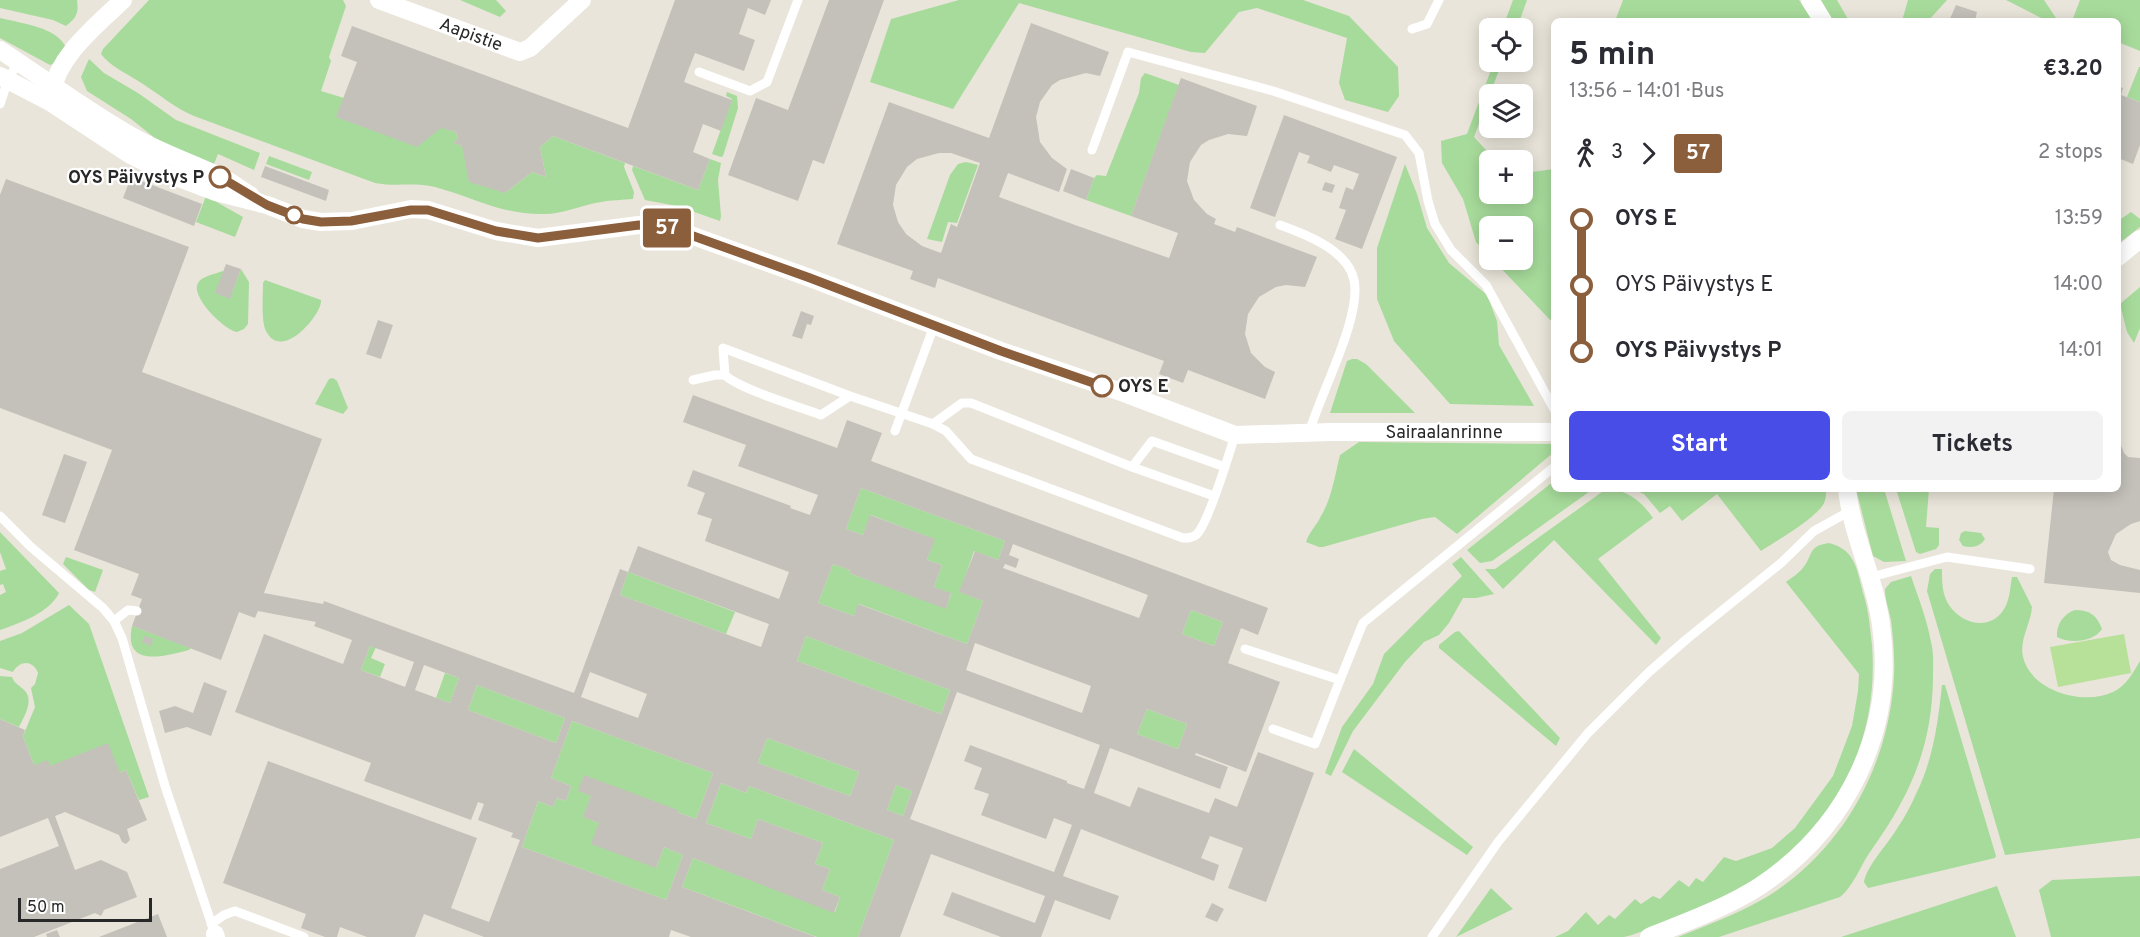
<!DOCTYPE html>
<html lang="en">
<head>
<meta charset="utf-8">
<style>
	body { margin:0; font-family:Overpass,sans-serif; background:#f2f2f3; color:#2b2b33; height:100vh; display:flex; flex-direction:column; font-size:22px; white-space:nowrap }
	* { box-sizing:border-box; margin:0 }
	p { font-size:20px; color:#7c7c81 }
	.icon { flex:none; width:33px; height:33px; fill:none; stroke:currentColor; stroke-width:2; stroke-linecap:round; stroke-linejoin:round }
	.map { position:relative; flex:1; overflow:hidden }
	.side { position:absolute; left:1551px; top:18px; width:570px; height:474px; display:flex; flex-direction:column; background:#fff; border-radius:9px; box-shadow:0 3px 15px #0003 }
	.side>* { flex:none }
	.badge { padding:0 12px; border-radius:4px; font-size:21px; line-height:39px }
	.fabs { position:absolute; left:1479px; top:18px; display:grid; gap:12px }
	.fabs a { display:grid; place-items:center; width:54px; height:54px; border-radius:9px; background:#fff; box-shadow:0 3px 15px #0003; font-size:30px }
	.scale { position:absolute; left:18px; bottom:15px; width:134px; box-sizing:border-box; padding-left:6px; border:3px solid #282828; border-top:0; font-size:16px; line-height:21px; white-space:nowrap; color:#282828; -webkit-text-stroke:4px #fff; paint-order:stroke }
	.map>.badge { position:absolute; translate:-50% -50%; box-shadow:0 0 0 3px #fff }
	.legs { display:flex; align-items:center; gap:9px; height:66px; padding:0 18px; font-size:20px }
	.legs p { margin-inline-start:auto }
	.summary { display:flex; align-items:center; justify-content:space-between; height:102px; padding:0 18px }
	h1 { font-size:33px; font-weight:700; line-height:45px }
	.action { display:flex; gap:12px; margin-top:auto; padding:12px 18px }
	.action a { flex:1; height:69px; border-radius:9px; background:#484de8; color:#fff; font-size:24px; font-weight:700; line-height:69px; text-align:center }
	.action a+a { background:#f2f2f3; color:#2b2b33 }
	ul { padding:0 18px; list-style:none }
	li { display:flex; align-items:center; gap:21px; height:66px; font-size:22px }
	li i { display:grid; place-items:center; width:9px; height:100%; margin:0 8px; background:currentColor }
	li i::after { content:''; width:15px; height:15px; margin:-8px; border:4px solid; border-radius:50%; background:#fff }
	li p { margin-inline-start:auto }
	li:first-child i { background:linear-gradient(#0000 50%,currentColor 0) }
	li:last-child i { background:linear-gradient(currentColor 50%,#0000 0) }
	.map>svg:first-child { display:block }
</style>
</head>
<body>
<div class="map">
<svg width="2140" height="937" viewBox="0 0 2140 937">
	<rect width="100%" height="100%" fill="#e9e5da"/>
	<g fill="#a7db9b">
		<path d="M0 0H77C79 14 76 18 66 26L53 20 0 8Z"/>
		<path d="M149 0H343L346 6 329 57 331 61 321 91 456 132 458 139 454 143 462 146 505 193 532 172 546 177 540 147 553 136 625 163 624 167 634 192 633 199C622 200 611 200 601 202 582 205 561 215 542 214 499 214 473 197 435 187 415 182 395 187 375 183L194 116C175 108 160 95 143 84 128 74 112 68 101 54L103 49Z"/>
		<path d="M460 0H496L506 11 500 17Z"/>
		<path d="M959 0H1303L1349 16 1398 67 1399 96 1388 112 1345 100 1339 83 1347 38 1257 8 1239 12 1205 53 1191 52 1019 3 953 109 870 82 891 19Z"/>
		<path d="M1513 0H1527L1517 28 1503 27Z"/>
		<path d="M1623 0H1799L1813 21H1615Z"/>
		<path d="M1821 0H1837L1849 21H1833Z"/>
		<path d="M1908 0H1947L1928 21H1902Z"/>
		<path d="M2006 0H2044L2056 18 2055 21H2047Z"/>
		<path d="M2080 0H2140V51L2118 42V21H2072Z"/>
		<path d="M0 18C23 24 56 26 67 49L58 61 50 65 0 38Z"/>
		<path d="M89 59 104 73 138 93 176 120 260 153 254 170 218 154 214 164 161 143 131 119 87 91 81 77Z"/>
		<path d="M1494 62H1502L1474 137 1485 149 1501 160H1490V194H1522L1523 169 1532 172 1554 169V324L1493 260H1522V226H1490L1489 256 1476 242 1463 199 1442 163 1441 141 1467 134Z"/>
		<path d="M2139 67H2140V102L2127 97Z"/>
		<path d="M1145 73 1179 85 1131 216 1086 200 1094 178 1097 175 1106 176 1139 93 1141 78Z"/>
		<path d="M727 92 737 96 738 108 723 156 721 157 712 154 732 99 726 96Z"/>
		<path d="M269 156 312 172 309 180 266 164Z"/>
		<path d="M710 159 721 163 718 180 721 216 720 221 677 206 645 200 632 170 633 166 698 190Z"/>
		<path d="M966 162 978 165 957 223 948 222 942 242 927 239 950 175 958 164Z"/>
		<path d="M1405 164 1417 194 1427 228 1449 263 1487 295 1497 321 1499 345 1534 406 1450 404 1394 341 1377 299V248Z"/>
		<path d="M206 196 243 217 235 237 196 222Z"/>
		<path d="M2131 212 2140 219V227L2118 244V221Z"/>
		<path d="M241 269 249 282 248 324 244 329 237 332C224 330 190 296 198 283 202 276 215 274 223 271L230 298Z"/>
		<path d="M265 280 321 300C323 313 282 363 266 331 261 321 263 295 263 283Z"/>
		<path d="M2140 287V328L2134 343 2127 332 2120 304Z"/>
		<path d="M1352 359H1357L1366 364 1415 413H1330L1347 361Z"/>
		<path d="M329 379 333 378 337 381 348 408 343 414 315 404Z"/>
		<path d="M1359 442 1554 444V452L1457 534 1435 517 1422 519 1323 547H1319L1306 542C1309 532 1317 525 1321 516 1332 498 1335 475 1340 455Z"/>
		<path d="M1554 481V489H1593L1492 561 1480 563 1467 550Z"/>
		<path d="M861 488 1005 541 998 560 974 551 960 592 983 601 967 644 859 604 854 616 818 603 833 564 850 570 849 573 946 608 951 594 934 587 942 565 927 560 934 539 871 515 863 535 846 529Z"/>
		<path d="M1606 489C1627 489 1642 502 1653 518L1598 559 1661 638 1656 645 1554 540 1503 589 1485 569H1495Z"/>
		<path d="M1632 489H1826C1826 494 1826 499 1824 503 1818 517 1775 542 1761 551L1717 494 1682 521 1670 506 1660 513 1644 494Z"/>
		<path d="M1856 489H1884L1906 561 1884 562 1873 556Z"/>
		<path d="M1896 489H1929L1926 527 1939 528V545L1936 549 1920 554 1916 552Z"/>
		<path d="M1965 531 1981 533 1985 539C1980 547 1972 548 1963 546L1959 540 1961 533Z"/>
		<path d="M0 532 59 593C49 613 20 623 0 630V595L6 592 3 584 0 585V571L6 569 0 552Z"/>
		<path d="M1829 543C1857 550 1857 572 1864 596 1869 612 1870 629 1872 645 1878 727 1849 798 1790 854 1760 881 1720 899 1683 914 1667 920 1640 934 1624 937 1603 937 1577 937 1555 937L1568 931 1586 912 1598 925 1609 915 1615 919 1635 899 1641 904 1653 896 1660 899 1679 880 1689 887 1696 878 1703 882 1724 857 1736 861 1772 848 1795 828 1833 776 1852 726 1858 691 1859 674 1786 582C1791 578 1798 574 1802 569 1814 555 1807 546 1829 543Z"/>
		<path d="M66 557 103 570 95 592 89 590 63 564Z"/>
		<path d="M1461 557 1494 594 1476 598H1463L1449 623 1439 635 1424 642 1405 662 1353 731 1331 776 1325 773 1342 727 1373 684 1384 654 1462 576 1452 564Z"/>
		<path d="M1935 569H1942C1942 581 1942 595 1949 605 1962 625 1991 631 2004 609 2010 600 2010 587 2012 577H2017L2032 607C2031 623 2019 640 2023 657 2031 691 2083 706 2113 692 2126 686 2133 673 2140 661V838L2005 855 1927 591 1930 574Z"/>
		<path d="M628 572 735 612 726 634 620 595Z"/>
		<path d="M1911 576C1918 597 1927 619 1931 642 1934 653 1933 666 1933 678 1932 748 1910 796 1870 852 1861 865 1853 887 1840 897L1719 937H1678C1708 925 1737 914 1765 898 1843 851 1890 764 1894 675 1895 658 1893 637 1891 620 1889 610 1885 600 1885 589L1891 582Z"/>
		<path d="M69 605 89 624 149 797 139 800 126 770 120 773 34 765 23 736 35 707 31 688 35 684 38 673C33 660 20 660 13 672L0 668V641L22 633Z"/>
		<path d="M1191 610 1223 622 1214 646 1182 634Z"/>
		<path d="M2075 610C2089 610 2097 615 2102 629 2094 642 2070 644 2057 637 2056 625 2063 614 2075 610Z"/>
		<path d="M132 626 191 648 189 650C165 656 123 669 132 626Z"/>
		<path d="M1459 631 1560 738 1556 746 1439 648V645L1455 632Z"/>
		<path d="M806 636 950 690 941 714 797 661Z"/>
		<path d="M370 646 376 647 371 658 385 664 380 677 361 670Z"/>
		<path d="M445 673 459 678 450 703 436 698Z"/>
		<path d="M0 676 12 677C15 685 20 685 25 691 34 701 24 717 19 727L0 719Z"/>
		<path d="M477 685 565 718 556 743 468 710Z"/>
		<path d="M1942 685H1945L1996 856 1995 858 1868 888 1864 882C1867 865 1889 843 1898 827 1905 817 1911 805 1916 794 1933 760 1938 723 1942 685Z"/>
		<path d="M1147 709 1187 724 1178 749 1137 734Z"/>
		<path d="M572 721 713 773 696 819 677 812 591 796 584 817 599 823 656 868 664 847 683 855 666 900 522 847 538 801 553 807 557 798 566 801 571 786 551 778Z"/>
		<path d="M767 738 859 772 850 796 758 763Z"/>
		<path d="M1354 749 1473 847 1467 855 1342 772Z"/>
		<path d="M721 783 746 793 749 786 894 840 858 937H817L682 887 693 858 835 912 840 897 822 890 830 869 815 864 823 843 758 819 751 839 706 823Z"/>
		<path d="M896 785 912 791 903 816 887 810Z"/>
		<path d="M2140 876V937H2051L2039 890 2052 880Z"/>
		<path d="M1997 886 2016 937H1841Z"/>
		<path d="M1491 888 1513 909 1456 937Z"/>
	</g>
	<path fill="#b7e198" d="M2124 634 2131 673 2058 687 2050 647Z"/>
	<g fill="#c4c1ba" fill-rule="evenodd">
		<path d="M675 0H771L765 15 748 8 739 34 755 40 744 71 695 53 689 68 684 82 732 100 721 131 703 124 693 152 710 159 698 190 553 136 540 147 546 177 532 172 505 193 469 182 462 146 453 143 458 139 456 132 441 128 417 147 336 117 357 62 341 56 352 26 628 128Z"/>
		<path d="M829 0H884L824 164 813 160 798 201 728 175 756 98 788 110Z"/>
		<path d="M1956 5 1977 12 1975 21H1949Z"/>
		<path d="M1031 23 1109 52 1100 76 1086 73 1060 80 1052 85 1040 102 1036 117 1040 142 1052 158 1067 169 1059 192 1008 173 999 197 1075 225 1169 258 1178 233 1131 216 1181 78 1257 106 1247 136 1228 134 1209 140 1201 145 1190 162 1187 181 1194 200 1207 214 1216 219 1214 224 1235 232 1237 227 1317 257 1305 287 1286 285 1276 287 1259 297 1248 314 1245 334 1251 353 1265 367 1275 372 1265 399 1188 370 1183 383 1159 374 1164 361 938 278 935 288 910 279 913 271 837 244 889 102 989 138ZM939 153H951L980 163 957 227 951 224 941 253 922 246 906 234 898 222 893 205 896 185 907 167 917 159Z"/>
		<path d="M2118 86 2123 88 2121 95 2140 102V145L2133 164 2118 158Z"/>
		<path d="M1284 115 1397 157 1362 249 1335 239 1346 210 1339 208 1346 187 1353 190 1359 174 1334 165 1331 172 1311 164 1307 163 1310 156 1299 152 1275 217 1250 208Z"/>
		<path d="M265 166 329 190 326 201 261 177Z"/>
		<path d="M1071 169 1094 178 1086 200 1063 191Z"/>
		<path d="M131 177 202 204 194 226 123 198Z"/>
		<path d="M6 179 189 247 142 372 322 439 264 593 323 604 324 601 574 693 620 569 628 572 620 595 761 647 769 624 628 572 638 546 779 599 789 572 705 541 712 519 697 514 705 493 687 486 693 470 791 506 790 508 810 515 818 495 738 466 746 445 683 422 693 395 837 448 847 420 882 433 871 461 1268 608 1258 635 1241 628 1228 663 1280 682 1246 772 1196 753 1195 755 1228 767 1220 789 1110 748 1094 793 1130 807 1138 787 1209 813 1215 798 1237 807 1258 752 1314 773 1266 902 1228 888 1243 848 1210 836 1201 858 1219 865 1214 881 1081 829 1063 876 1119 896 1110 920 1055 900 1041 937H1001L943 915 952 892 1035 923 1045 896 931 854 900 937H858L894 840 749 786 746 793 721 783 706 823 751 839 758 819 823 843 815 864 830 869 822 890 840 897 834 913 693 858 682 887 816 937H691L671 930 669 937H484L424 914 415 937H367L340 927 337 937H325L301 928 306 914 223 883 268 761 477 838 451 908 489 922 520 840 511 837 513 833 478 820 484 804 478 802 471 820 364 781 371 763 235 712 264 634 343 664 352 640 314 626 316 622 258 611 255 618 239 612 221 660 132 626 142 599 131 595 139 574 74 550 112 450 0 408V195ZM861 488 1005 541 998 560 975 551 959 592 983 601 967 644 858 604 854 616 818 603 833 564 850 570 849 573 946 609 951 593 934 587 942 565 927 560 935 539 870 515 863 535 846 529ZM1013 544 1148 595 1139 618 1003 568 1005 564 1016 568 1019 559 1009 555ZM1191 610 1223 622 1214 646 1182 634ZM806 636 950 690 941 714 797 661ZM975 643 1091 686 1082 713 966 670ZM370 646 414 662 405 687 361 670ZM424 665 459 678 450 703 415 690ZM590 672 647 694 638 718 581 697ZM477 685 565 718 556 743 468 710ZM957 692 1100 745 1084 789 1067 783V781L970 745 964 761 982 768 974 789 989 794 981 815 1046 839 1054 818 1072 825 1054 872 910 819ZM1147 709 1187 724 1178 749 1137 734ZM572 721 713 773 696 819 677 812 678 810 584 775 578 791 591 796 583 817 599 823 591 844 656 868 664 847 683 855 666 900 522 847 538 801 553 807 557 798 566 801 571 786 551 778ZM767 738 859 772 850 796 758 763ZM896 785 912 791 903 816 887 810Z"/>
		<path d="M1325 182 1335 185 1332 193 1322 190Z"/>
		<path d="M226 264 241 269 230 299 215 293Z"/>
		<path d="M801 311 814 316 811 325 807 324 802 339 792 336Z"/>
		<path d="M378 320 393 325 381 359 366 354Z"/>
		<path d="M2118 438 2124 453 2128 457 2140 458V521L2131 524 2116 534 2108 552 2111 560 2120 565 2140 570V593L2044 583 2054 489H2118Z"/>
		<path d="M64 454 87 462 65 523 42 515Z"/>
		<path d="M144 636 153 639 151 646 142 642Z"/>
		<path d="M204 682 227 691 211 736 187 727 165 733 159 711 175 706 193 713Z"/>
		<path d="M0 719 25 730 23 736 34 765 48 760 50 766 108 743 120 773 126 770 147 820 127 829 130 840 126 844 122 842 119 835 65 812 55 816 75 870 101 860 127 872 137 897 104 910 101 916 95 913 34 937H0V869L59 846 48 818 0 837Z"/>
		<path d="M1212 903 1224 909 1217 922 1205 917Z"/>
		<path d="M158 914 167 937H99Z"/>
		<path d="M57 930 60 937H47L46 934Z"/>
	</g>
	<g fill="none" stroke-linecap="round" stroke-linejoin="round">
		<g stroke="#fff" stroke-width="9">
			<path d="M1412 29 1427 24 1439 0"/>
			<path d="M699 72 750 91 767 82 798 0"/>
			<path d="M0 104 8 80 18 62"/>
			<path d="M1092 150 1128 52 1273 91 1405 135 1419 153 1428 201 1435 224 1451 250 1486 285 1554 409"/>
			<path d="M1280 225C1305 234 1348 250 1354 280 1362 317 1320 394 1309 433"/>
			<path d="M693 380 715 375H725"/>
			<path d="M850 396 821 415C800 407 739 389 725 375L723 348 850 396 933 424 946 431 971 459 1183 538C1188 538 1193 538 1197 534 1209 522 1229 454 1235 435"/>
			<path d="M933 424 962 403H971L1132 467 1214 496"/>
			<path d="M895 431 934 326"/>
			<path d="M1132 467 1152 441 1225 467"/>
			<path d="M0 516 31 547 103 608 114 621 122 638 165 786 215 934"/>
			<path d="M1871 577 1947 557 2030 569"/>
			<path d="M114 621 128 610 137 611"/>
			<path d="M1245 649 1340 680 1363 623 1554 467"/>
			<path d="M1273 729 1315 744 1340 680"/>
			<path d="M211 924 224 915 235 911 304 937"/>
			<path d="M1432 937 1498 842 1588 733 1649 672 1688 638 1781 563 1814 531 1850 511"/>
		</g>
		<g stroke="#fff" stroke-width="18">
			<path d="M379 0 520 52 530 48 582 0"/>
			<path d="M1810 0 1823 21"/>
			<path d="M0 50C45 79 88 112 135 138 162 153 191 163 219 176 230 181 240 189 250 195"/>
			<path d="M0 76 50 102 129 154 166 173 216 192 267 205 303 219 321 222 352 221 411 209 428 210 496 231 538 238 639 225 671 228 810 278 1001 351 1124 393 1235 435 1331 432H1554"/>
			<path d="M51 95C58 55 96 26 123 0"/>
			<path d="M2118 257 2140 239"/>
			<path d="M215 934 216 937"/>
			<path d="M1649 937C1686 922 1726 908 1760 886 1847 828 1896 730 1881 625 1875 578 1852 536 1847 489"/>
		</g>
	</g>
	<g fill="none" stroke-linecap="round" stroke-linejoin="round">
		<defs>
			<path id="line-1" d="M220 177 267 205 303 219 321 222 351 221 411 210H428L496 231 538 238 639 225 671 228 810 278 1001 351 1102 386"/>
		</defs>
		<use href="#line-1" stroke="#fff" stroke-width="14"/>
		<use href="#line-1" stroke="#8b5e3c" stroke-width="9"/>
	</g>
	<g fill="#fff" stroke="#8b5e3c" stroke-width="3">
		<circle cx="220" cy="177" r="10"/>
		<circle cx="294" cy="215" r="8"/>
		<circle cx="1102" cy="386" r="10"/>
	</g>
	<g text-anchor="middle" stroke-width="4.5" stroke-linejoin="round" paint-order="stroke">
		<g font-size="18" fill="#282828" stroke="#fff">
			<text transform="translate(471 34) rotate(20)" y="6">Aapistie</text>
			<text x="1444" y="438">Sairaalanrinne</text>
		</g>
		<g font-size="18" font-weight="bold" fill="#282828" stroke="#fff" text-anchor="end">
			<text x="204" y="183">OYS Päivystys P</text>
			<text x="1118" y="392" text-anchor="start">OYS E</text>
		</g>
	</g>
</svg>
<div class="fabs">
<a><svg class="icon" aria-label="locate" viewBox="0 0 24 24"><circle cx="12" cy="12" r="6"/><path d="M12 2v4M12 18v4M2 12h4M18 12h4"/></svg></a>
<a><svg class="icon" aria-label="layers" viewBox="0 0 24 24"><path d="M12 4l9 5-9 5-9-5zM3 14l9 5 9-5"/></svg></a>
<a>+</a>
<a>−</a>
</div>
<div class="scale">50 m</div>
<b class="badge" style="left:667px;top:228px;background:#8b5e3c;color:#fff">57</b>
<section class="side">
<div class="summary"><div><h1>5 min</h1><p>13:56 – 14:01 · Bus</p></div><b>€3.20</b></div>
<div class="legs"><svg class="icon" aria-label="walk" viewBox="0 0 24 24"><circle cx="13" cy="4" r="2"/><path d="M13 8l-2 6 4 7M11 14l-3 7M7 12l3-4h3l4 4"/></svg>3<svg class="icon" aria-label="forward" viewBox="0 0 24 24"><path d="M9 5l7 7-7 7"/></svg><b class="badge" style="background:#8b5e3c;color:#fff">57</b><p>2 stops</p></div>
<ul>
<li><i style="color:#8b5e3c"></i><b>OYS E</b><p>13:59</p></li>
<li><i style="color:#8b5e3c"></i><span>OYS Päivystys E</span><p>14:00</p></li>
<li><i style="color:#8b5e3c"></i><b>OYS Päivystys P</b><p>14:01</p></li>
</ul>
<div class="action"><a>Start</a><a>Tickets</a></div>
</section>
</div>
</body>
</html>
